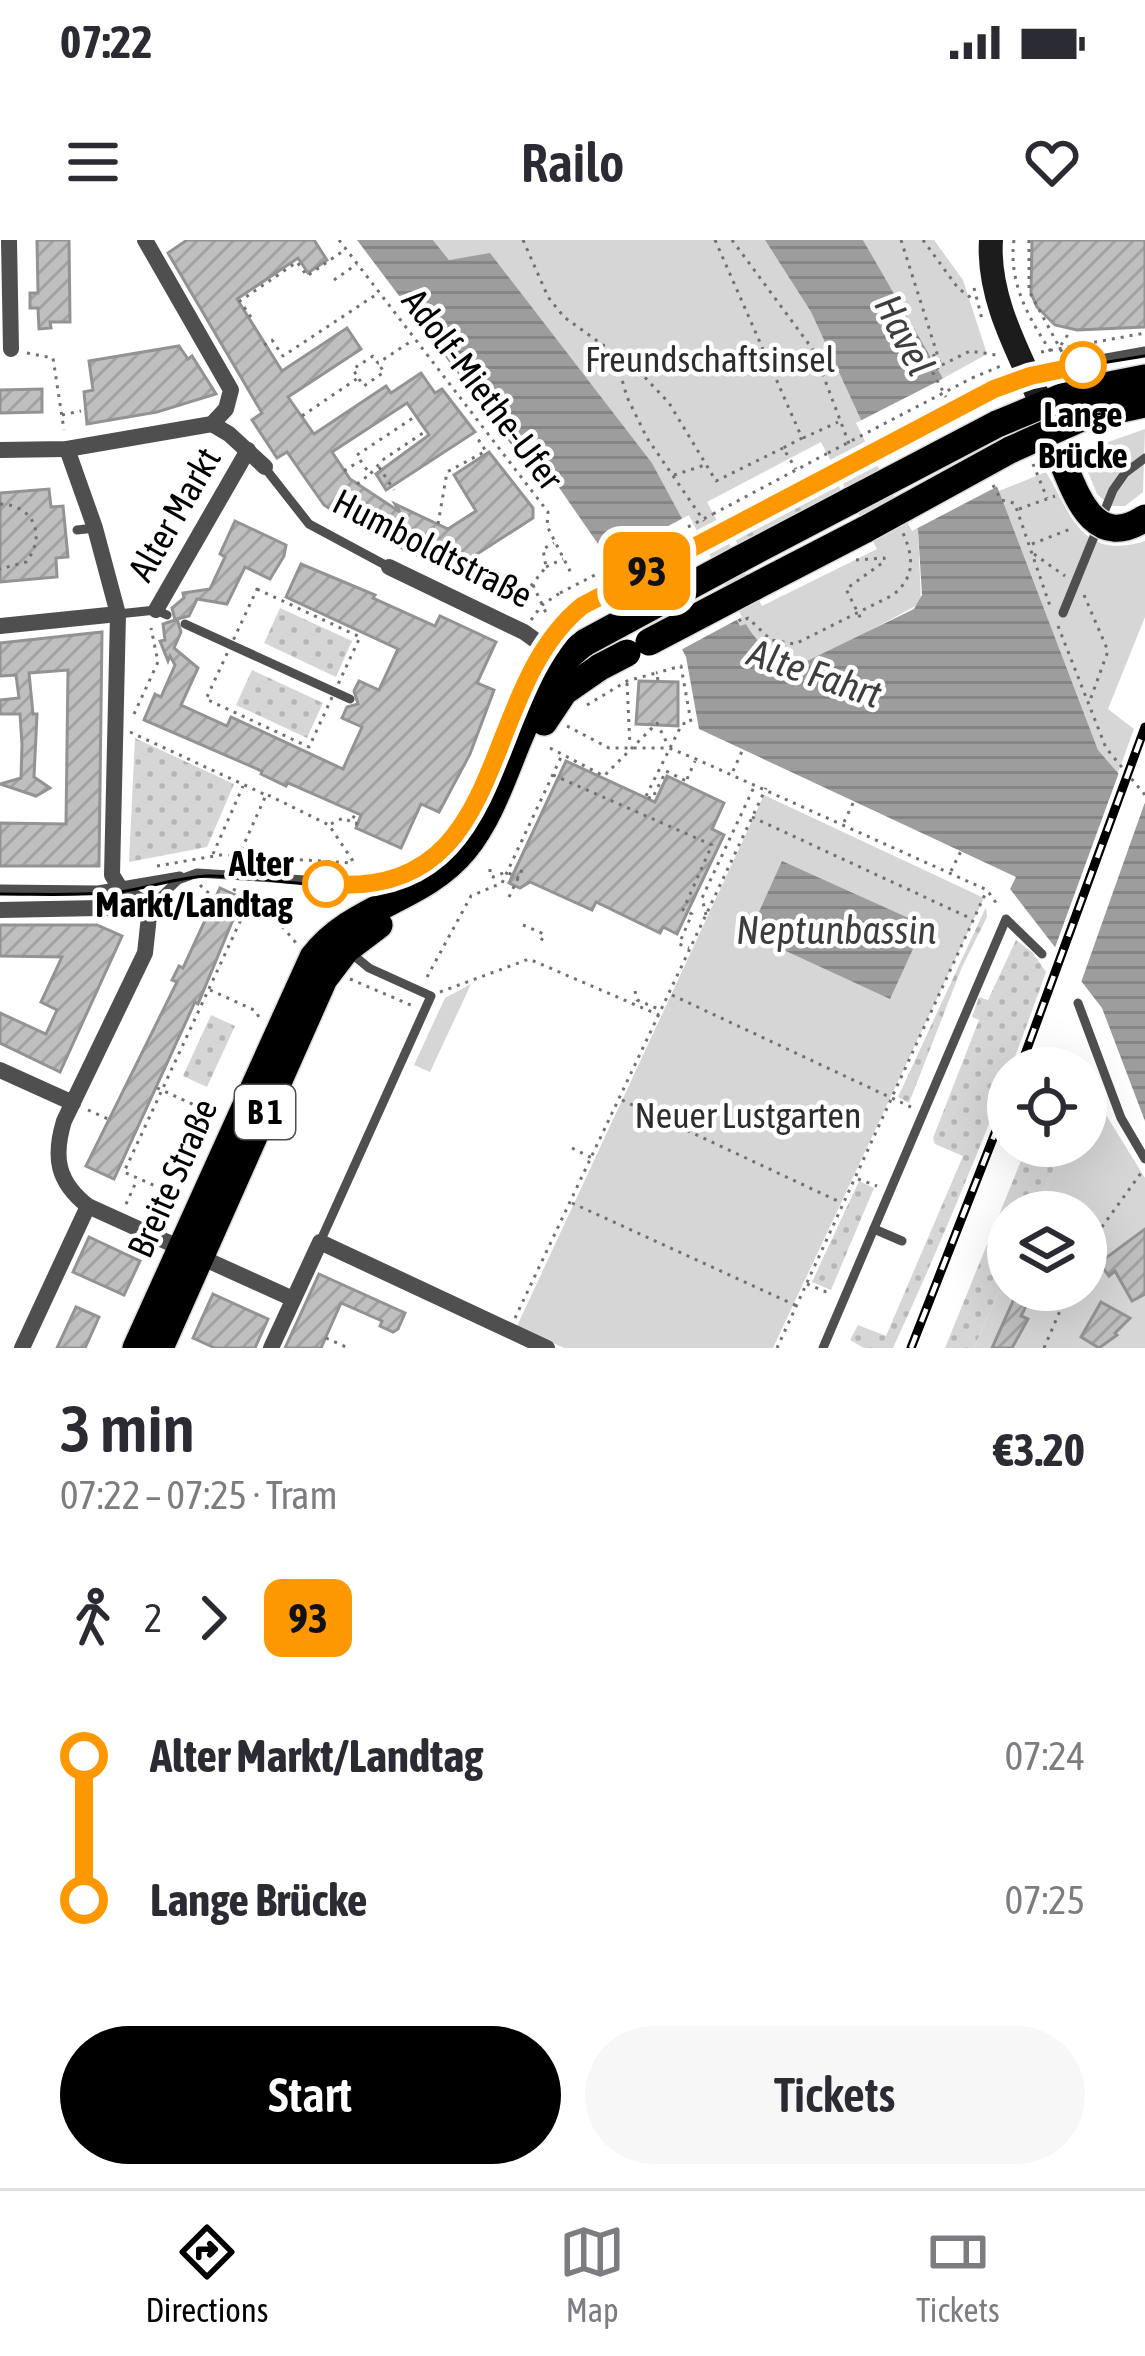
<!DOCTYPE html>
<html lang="en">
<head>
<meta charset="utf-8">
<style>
	body { margin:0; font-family:"Asap Condensed",sans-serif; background:#f7f7f7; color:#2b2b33; height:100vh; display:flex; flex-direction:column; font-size:45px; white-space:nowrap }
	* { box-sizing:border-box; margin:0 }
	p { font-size:39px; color:#7c7c81 }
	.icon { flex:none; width:66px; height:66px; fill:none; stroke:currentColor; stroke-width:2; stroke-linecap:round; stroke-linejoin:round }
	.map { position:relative; height:1108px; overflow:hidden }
	.drawer { display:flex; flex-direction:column; background:#fff; flex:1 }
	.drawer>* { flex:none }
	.badge { padding:0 24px; border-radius:18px; font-size:42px; line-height:78px }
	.tools { position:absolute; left:987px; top:807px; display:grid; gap:24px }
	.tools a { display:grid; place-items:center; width:120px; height:120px; border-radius:50%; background:#fff; box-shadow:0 12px 48px #0002; font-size:60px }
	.map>.badge { position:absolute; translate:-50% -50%; box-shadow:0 0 0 6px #fff }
	.legs { display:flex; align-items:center; gap:18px; height:132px; padding:0 60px; font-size:39px }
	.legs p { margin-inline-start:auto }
	.summary { display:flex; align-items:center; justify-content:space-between; height:204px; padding:0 60px }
	h1 { font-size:66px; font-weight:600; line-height:90px }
	.action { display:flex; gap:24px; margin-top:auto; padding:24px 60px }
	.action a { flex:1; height:138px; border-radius:72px; background:#000; color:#fff; font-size:48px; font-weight:600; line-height:138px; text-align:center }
	.action a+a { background:#f7f7f7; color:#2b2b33 }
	ul { padding:0 60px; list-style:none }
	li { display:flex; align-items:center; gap:42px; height:144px; font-size:45px }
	li i { display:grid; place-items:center; width:18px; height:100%; margin:0 15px; background:currentColor }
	li i::after { content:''; width:30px; height:30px; margin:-15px; border:9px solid; border-radius:50%; background:#fff }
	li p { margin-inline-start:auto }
	li:first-child i { background:linear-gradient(#0000 50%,currentColor 0) }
	li:last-child i { background:linear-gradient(currentColor 50%,#0000 0) }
	.status { display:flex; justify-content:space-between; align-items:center; height:84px; padding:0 60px; background:#fff; direction:ltr }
	.status svg { height:33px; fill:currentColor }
	header { display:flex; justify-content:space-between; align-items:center; height:156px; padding:0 60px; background:#fff; font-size:54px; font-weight:600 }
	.dock { display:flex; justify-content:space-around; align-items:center; height:168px; border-top:3px solid #e1e1e2; background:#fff; font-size:33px; color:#7c7c81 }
	.dock a { display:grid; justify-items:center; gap:6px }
	.dock .on { color:#000 }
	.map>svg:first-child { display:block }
</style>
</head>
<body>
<div class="status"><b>07:22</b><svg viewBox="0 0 49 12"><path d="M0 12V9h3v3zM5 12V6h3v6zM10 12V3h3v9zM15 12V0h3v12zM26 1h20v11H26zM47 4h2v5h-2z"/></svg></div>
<header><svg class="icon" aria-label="menu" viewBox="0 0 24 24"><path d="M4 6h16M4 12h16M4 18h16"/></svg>Railo<svg class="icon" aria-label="heart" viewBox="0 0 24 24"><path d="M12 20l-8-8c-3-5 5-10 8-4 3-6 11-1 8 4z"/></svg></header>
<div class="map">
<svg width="1145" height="1108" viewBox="0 0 1145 1108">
	<defs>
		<pattern id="grass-dots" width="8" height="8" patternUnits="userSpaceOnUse" patternTransform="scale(3)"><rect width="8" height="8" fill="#d6d6d6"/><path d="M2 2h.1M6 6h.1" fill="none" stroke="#b6b6b6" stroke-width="1.8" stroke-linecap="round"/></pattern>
		<pattern id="water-rules" width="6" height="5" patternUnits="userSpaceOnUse" patternTransform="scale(3)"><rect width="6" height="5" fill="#9d9d9d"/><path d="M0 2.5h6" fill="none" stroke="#858585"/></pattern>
		<pattern id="building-hatch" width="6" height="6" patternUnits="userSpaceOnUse" patternTransform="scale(3)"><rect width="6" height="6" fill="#bfbfbf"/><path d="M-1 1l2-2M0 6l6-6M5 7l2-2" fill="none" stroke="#a2a2a2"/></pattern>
	</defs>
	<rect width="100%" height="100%" fill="#fff"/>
	<g fill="url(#grass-dots)">
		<path d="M835 239 843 254 739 308 733 293Z"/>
		<path d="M280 368 352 401 336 437 264 403Z"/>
		<path d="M252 430 323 463 307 498 236 465Z"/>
		<path d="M135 498 234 544 207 607 129 622Z"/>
		<path d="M986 667 987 677 962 727 909 863 898 857Z"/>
		<path d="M1016 700 1032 712 1046 732C1001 859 950 984 893 1108H864L850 1100 858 1085 886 1096 963 916 935 904 933 898 979 780 972 777 979 757 988 760Z"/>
		<path d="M211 775 235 786 207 847 183 836Z"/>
		<path d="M1027 906H1064L1035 972H1008V1031L974 1108H945Z"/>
		<path d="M859 941 874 948 831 1050 812 1042Z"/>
	</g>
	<g fill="#d6d6d6" fill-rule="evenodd">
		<path d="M433 0H765L811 72 861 180 918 290 921 363 814 421C785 429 760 408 746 384L740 387 652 223 490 14 449 20ZM821 202 877 309 762 366 707 262Z"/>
		<path d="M863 0H934L963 40 987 114 942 139Z"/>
		<path d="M1145 189 1143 252 1125 266H1110L1097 254 1080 212Z"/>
		<path d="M1046 232C1072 275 1081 321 1145 301V377L1108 469 1134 489 1118 533 1098 510 999 251Z"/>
		<path d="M764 555 984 658 773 1108H564L517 1086Z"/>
		<path d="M471 744 430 832 414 825 445 758Z"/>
		<path d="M1090 849 1145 938V1108H974L1008 1031V1050H1086V972H1035L1064 906H1086V857Z"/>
	</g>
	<g fill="url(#water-rules)">
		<path d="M357 0H433L449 20 490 13 652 223 740 386 746 384C760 408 775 415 801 424L914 369 922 355 918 290 861 180 811 72 765 0H863L941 135 999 251 1098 510 1145 564V881L1102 768 1010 649 1016 637 699 489 686 417 630 306 607 317 551 236 522 219Z"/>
		<path d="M782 621 924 685 890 759 749 694Z"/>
	</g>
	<g fill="#fff">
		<path d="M948 136 966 172 874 219 856 183Z"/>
		<path d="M968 175 1002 244 912 291 876 223Z"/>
		<path d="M689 275 705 307 641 341 627 314 608 323 602 321Z"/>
		<path d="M707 310 742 377 677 412 642 344Z"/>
		<path d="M1121 527 1145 555V562L1079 748 1053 713Z"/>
	</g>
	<g fill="url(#building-hatch)" stroke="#939393" stroke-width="3">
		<path d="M37 0H69L70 82H50L51 88 39 89 38 68H30V53H38Z"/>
		<path d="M187 0H314L327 20 308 33 298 18 237 59 282 131 347 88 361 109 288 157 314 194 386 146 391 153 421 133 435 153 442 149 475 192 386 250 376 234 429 195 407 163 332 212 350 239 400 272 395 264 448 289 476 271 454 235 489 212 533 268V278L457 327 448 312 444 328 362 289 324 265 287 212 277 218 252 180 262 173 168 13Z"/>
		<path d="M1032 0H1145V87L1077 90 1055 85 1037 67 1031 53Z"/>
		<path d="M179 106 188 119 192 116 216 154 157 172 87 184 84 152 93 150 89 121Z"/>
		<path d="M42 149V172L0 173V150Z"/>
		<path d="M49 249 51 267 63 266 68 317 56 318 57 337 0 342V253Z"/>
		<path d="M235 281 286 305 284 316 270 339 245 327 227 364 197 359 189 376 177 379 181 392 174 408 198 428 181 465 227 486 231 477 343 529 362 487 342 478 347 467 358 464 354 451 359 441 379 450 398 409 286 357 301 324 375 355 373 358 435 386 440 376 496 402 477 443 494 450 470 514 439 572 421 564 401 608 356 588 361 575 288 543 286 546 261 534 262 531 144 480 155 454 161 457 175 425 170 416 168 421 160 401 165 400 163 384 175 380 172 368 184 358 183 353 210 349 225 317 220 314Z"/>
		<path d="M102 392 99 626H0V583L66 584 68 430 29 433 33 474H37L34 537 50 548 36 556 0 544 21 538 22 505 20 474H0V460L19 458 16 435 0 436V403Z"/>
		<path d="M639 441 678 442V486L636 484Z"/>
		<path d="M566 521 655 562 667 536 724 563 712 589 724 595 677 694 663 687 660 693 596 662 592 670 530 642 520 648 509 643Z"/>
		<path d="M220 648 242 658 198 764 195 762 114 939 86 926 177 742 172 740 179 726 183 728Z"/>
		<path d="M0 685H97L122 696 60 832 0 803V773L46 794 57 770 41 762 62 717 0 716Z"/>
		<path d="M1145 989V1054L1132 1061 1115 1031 1109 1036 1099 1023Z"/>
		<path d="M89 997 140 1021 124 1055 73 1032Z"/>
		<path d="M319 1034 405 1073 398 1089 393 1092 380 1086 382 1081 341 1063 321 1108H285Z"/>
		<path d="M1018 1050H1034L1021 1076 1028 1079 1012 1108H992Z"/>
		<path d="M213 1054 268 1079 255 1108H215L193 1098Z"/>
		<path d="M1101 1062 1130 1078 1115 1093 1117 1095 1099 1108 1081 1097Z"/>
		<path d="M76 1067 99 1077 85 1108H57Z"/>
	</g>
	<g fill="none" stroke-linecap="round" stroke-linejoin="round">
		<defs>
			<g id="primary">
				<path d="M997 184 1074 152 1145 138"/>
				<path d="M1010 210 1084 177 1145 164"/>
				<path d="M738 320 852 260"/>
				<path d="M752 348 866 289"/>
				<path d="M544 482 564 452 600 427"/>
				<path d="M136 1108 313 717C353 665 422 661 464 610 514 549 517 450 586 402"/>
				<path d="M160 1108 324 739 346 710 379 685"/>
			</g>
		</defs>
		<use href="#primary" stroke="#dbdbdb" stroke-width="30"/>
		<g stroke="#717171" stroke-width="3" stroke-dasharray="3 6" stroke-linecap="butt">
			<path d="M339 0 548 272 547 286 572 335"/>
			<path d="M523 0 548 57 564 77 639 131 669 163 716 241 783 208"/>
			<path d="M715 0 802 198 783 208 796 229"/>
			<path d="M732 0 814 111 851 209"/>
			<path d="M901 0 941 126 933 131"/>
			<path d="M923 0 958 48 974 60"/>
			<path d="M1014 0C1008 44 1030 80 1053 115"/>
			<path d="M1029 0V51L1063 114"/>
			<path d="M334 40 357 24"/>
			<path d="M974 48 982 79"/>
			<path d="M251 77 240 61 297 22 307 36 343 11"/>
			<path d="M264 105 272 100 283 116 377 54"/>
			<path d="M1061 105 1071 90"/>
			<path d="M1041 112 1145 93"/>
			<path d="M27 113 53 118 64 190"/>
			<path d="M934 114 933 133 946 157"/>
			<path d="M615 115 627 157 647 198 704 281"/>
			<path d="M942 125 970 111 996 115"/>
			<path d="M972 138 1003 125"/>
			<path d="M359 139 364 146 384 132 378 123"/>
			<path d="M62 175 81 171"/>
			<path d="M302 176 358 138 353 129 373 116 378 123 413 100"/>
			<path d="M803 198 838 182"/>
			<path d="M357 215 416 176"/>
			<path d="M360 220 370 234 384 219 426 191"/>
			<path d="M1033 224 1047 258"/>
			<path d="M379 227 394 250"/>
			<path d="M344 231 358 222"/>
			<path d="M674 235 705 225"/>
			<path d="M357 244 369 235"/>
			<path d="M993 245 1001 260 1014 263 1017 270 1050 366"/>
			<path d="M0 264C34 265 47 296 26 322L0 329"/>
			<path d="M1019 269 1055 256"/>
			<path d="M713 274 828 213"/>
			<path d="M438 284 447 232 486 211 479 201 485 196"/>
			<path d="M1032 304 1073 288"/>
			<path d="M1034 314 1065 336"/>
			<path d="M856 320 884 318 885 321 846 349 861 379"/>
			<path d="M546 327 563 319"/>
			<path d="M533 345 547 375"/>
			<path d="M257 349 360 397 309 507 206 459Z"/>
			<path d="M1084 355 1108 411 1089 463"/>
			<path d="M514 367 546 327 543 309 554 303"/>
			<path d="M739 379 741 382 748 378 771 400 795 404 893 355C915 337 914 318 903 293"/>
			<path d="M531 380 542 365 560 353"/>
			<path d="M1058 386 1106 508 1145 555"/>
			<path d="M627 443 630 506"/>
			<path d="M587 465 627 441 656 433 659 443"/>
			<path d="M134 474 158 422 151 388"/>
			<path d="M567 486 609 508H669L696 519 987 650 999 667"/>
			<path d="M130 492 266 555 236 622"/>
			<path d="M550 508 604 536 657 483 668 505"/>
			<path d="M733 531 743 509"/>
			<path d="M553 535 712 605 683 670 692 674 679 704 689 708"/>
			<path d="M687 539 695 521"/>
			<path d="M268 555 329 585 353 621"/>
			<path d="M646 556 682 484 691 482 681 426 656 433"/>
			<path d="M648 557 652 559 666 531 686 541 685 545"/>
			<path d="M752 577 972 679"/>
			<path d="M844 582 854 561"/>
			<path d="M331 584 343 578 356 584 358 580 348 573"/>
			<path d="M213 614 243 546"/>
			<path d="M157 626 220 615 354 623"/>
			<path d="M490 629V636L493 637 506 632 519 638"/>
			<path d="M951 631 961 611"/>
			<path d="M200 645 215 659"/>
			<path d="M233 649 263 664 297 704"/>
			<path d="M509 657 523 628"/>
			<path d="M706 675 702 658 754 547"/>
			<path d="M523 685 544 694 540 704"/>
			<path d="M427 737 471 656 502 643 562 515"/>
			<path d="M350 739 413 766"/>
			<path d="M210 750 256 771 261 782"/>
			<path d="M635 751 637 760 661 770"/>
			<path d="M440 752 529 719 659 775"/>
			<path d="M672 755 913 868"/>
			<path d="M157 848 210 872 221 864"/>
			<path d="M622 860 842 963"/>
			<path d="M88 870 108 879"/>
			<path d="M572 908 592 918"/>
			<path d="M858 939 877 946"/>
			<path d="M178 956 124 932 251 658"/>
			<path d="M572 963 797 1066"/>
			<path d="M126 964 137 940"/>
			<path d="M1086 1009 1141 933"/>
			<path d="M807 1044 831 1054"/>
			<path d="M515 1078 766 548"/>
			<path d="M326 1098 348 1108"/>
			<path d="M777 1108 987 650"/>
			<path d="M1044 1108 1069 1050"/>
		</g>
		<g stroke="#4f4f4f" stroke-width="9">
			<path d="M980 154 1028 132 1145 111"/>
			<path d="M265 228 309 284 389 327"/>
			<path d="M721 289 835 229"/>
			<path d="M77 290 95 288"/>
			<path d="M1063 373 1113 250 1125 233 1145 218"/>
			<path d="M118 374 156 370 167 375"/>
			<path d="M185 384 350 459"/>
			<path d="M0 649 98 650 180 636"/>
			<path d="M150 667 178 640 197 633 353 643 397 635 425 620 458 583 547 396 569 371"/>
			<path d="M1078 763 1121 878 1145 919"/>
			<path d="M874 989 902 1001"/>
			<path d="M320 1002 431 756 369 728 352 714"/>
			<path d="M823 1108 1006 679 1042 714"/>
		</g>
		<g stroke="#4f4f4f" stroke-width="16">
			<path d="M9 0 11 109"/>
			<path d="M212 184 229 194 265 227"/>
			<path d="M67 209 95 288 118 374 112 635 120 648 150 667"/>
			<path d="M0 210 67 209 212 184 226 169 231 150 145 0"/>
			<path d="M389 327 524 392 567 423"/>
			<path d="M156 370 248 210"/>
			<path d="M0 386 118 374"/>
			<path d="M150 667 145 713 64 881C53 917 57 942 88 966L293 1059"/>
			<path d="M0 670 149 667"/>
			<path d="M0 830 73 863"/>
			<path d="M22 1108 88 966"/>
			<path d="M271 1108 320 1002 547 1108"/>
		</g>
		<path stroke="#1c1c1c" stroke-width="24" d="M991 0C987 58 1019 113 1042 165"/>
		<use href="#primary" stroke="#000" stroke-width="27"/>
		<path stroke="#000" stroke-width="3" d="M0 654C39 654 79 656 119 652 149 648 178 637 208 636 298 635 412 682 465 580 498 516 527 410 582 366L994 149 1046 132 1145 116"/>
		<defs>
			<g id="rail">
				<path d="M1020 828 1145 487"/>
				<path d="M911 1108 1008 860"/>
			</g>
		</defs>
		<use href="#rail" stroke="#000" stroke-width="9"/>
		<use href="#rail" stroke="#fff" stroke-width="4.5" stroke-dasharray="14" stroke-linecap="butt"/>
		<defs>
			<g id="primary-bridge">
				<path d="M1062 221C1077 257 1095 311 1145 278"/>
				<path d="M852 260 997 184"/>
				<path d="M866 289 1010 210"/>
				<path d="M586 402 738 320"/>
				<path d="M649 402 752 348"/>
				<path d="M600 427 627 413"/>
			</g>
		</defs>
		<use href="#primary-bridge" stroke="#dbdbdb" stroke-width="30" stroke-linecap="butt"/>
		<g stroke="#717171" stroke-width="3" stroke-dasharray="3 6" stroke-linecap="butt">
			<path d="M828 213 972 138"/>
			<path d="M560 353 713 274"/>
		</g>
		<g stroke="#4f4f4f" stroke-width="9">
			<path d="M835 229 980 154"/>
			<path d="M569 371 721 289"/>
		</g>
		<use href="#primary-bridge" stroke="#000" stroke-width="27"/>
	</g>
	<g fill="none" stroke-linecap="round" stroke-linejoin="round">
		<defs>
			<path id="line-1" d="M326 644C514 660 475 453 582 366L994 149 1030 136 1083 125"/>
		</defs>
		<use href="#line-1" stroke="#fff" stroke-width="27"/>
		<use href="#line-1" stroke="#fe9800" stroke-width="18"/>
	</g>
	<g fill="#fff" stroke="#fe9800" stroke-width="6">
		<circle cx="1083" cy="125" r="21"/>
		<circle cx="326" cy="644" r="21"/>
	</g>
	<g text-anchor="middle" stroke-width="9" stroke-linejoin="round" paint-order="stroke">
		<rect fill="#fff" stroke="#4c4c4c" stroke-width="3" x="235" y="845" width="60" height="54" rx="9"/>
		<g font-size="33" font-weight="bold" fill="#000">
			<text x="265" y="884">B 1</text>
		</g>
		<g font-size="36" fill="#2d2d2d" stroke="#fff">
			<text x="710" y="132">Freundschaftsinsel</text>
			<text x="748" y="888">Neuer Lustgarten</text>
		</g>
		<g font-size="36" fill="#000" stroke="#fff">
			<text transform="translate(483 149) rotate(53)" y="13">Adolf-Miethe-Ufer</text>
			<text transform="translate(174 274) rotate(-60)" y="13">Alter Markt</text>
			<text transform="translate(433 308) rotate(27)" y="13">Humboldtstraße</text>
			<text transform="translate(172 938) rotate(-66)" y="13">Breite Straße</text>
		</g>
		<g font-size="36" font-weight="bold" fill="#000" stroke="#fff">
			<text x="1083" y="187">Lange<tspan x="1083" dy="41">Brücke</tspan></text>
			<text x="293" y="636" text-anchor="end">Alter<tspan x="293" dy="41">Markt/Landtag</tspan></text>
		</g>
		<g font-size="39" font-style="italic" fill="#3e3e3e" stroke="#fff">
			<text transform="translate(905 95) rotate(63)" y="14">Havel</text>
			<text transform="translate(815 433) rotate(19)" y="14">Alte Fahrt</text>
			<text x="836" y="704">Neptunbassin</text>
		</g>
	</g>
</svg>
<div class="tools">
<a><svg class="icon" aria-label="locate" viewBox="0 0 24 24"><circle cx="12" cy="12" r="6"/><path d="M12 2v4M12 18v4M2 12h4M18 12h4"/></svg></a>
<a><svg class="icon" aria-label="layers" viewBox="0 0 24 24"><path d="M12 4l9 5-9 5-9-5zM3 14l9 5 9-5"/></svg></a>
</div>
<b class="badge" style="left:647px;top:331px;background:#fe9800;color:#111">93</b>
</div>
<section class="drawer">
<div class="summary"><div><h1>3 min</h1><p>07:22 – 07:25 · Tram</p></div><b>€3.20</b></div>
<div class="legs"><svg class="icon" aria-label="walk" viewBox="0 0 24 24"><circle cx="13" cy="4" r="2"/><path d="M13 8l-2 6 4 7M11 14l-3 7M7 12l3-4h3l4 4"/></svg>2<svg class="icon" aria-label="forward" viewBox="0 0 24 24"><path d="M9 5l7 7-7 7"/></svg><b class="badge" style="background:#fe9800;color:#111">93</b></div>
<ul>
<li><i style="color:#fe9800"></i><b>Alter Markt/Landtag</b><p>07:24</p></li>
<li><i style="color:#fe9800"></i><b>Lange Brücke</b><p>07:25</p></li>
</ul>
<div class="action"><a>Start</a><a>Tickets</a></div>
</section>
<nav class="dock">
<a class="on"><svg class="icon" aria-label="directions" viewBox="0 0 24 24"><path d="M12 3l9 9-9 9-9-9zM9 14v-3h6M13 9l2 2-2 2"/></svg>Directions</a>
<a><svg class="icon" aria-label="map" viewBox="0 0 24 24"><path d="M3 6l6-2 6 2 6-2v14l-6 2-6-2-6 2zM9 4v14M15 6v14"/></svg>Map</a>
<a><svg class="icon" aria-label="tickets" viewBox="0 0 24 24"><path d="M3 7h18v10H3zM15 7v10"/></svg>Tickets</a>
</nav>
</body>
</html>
